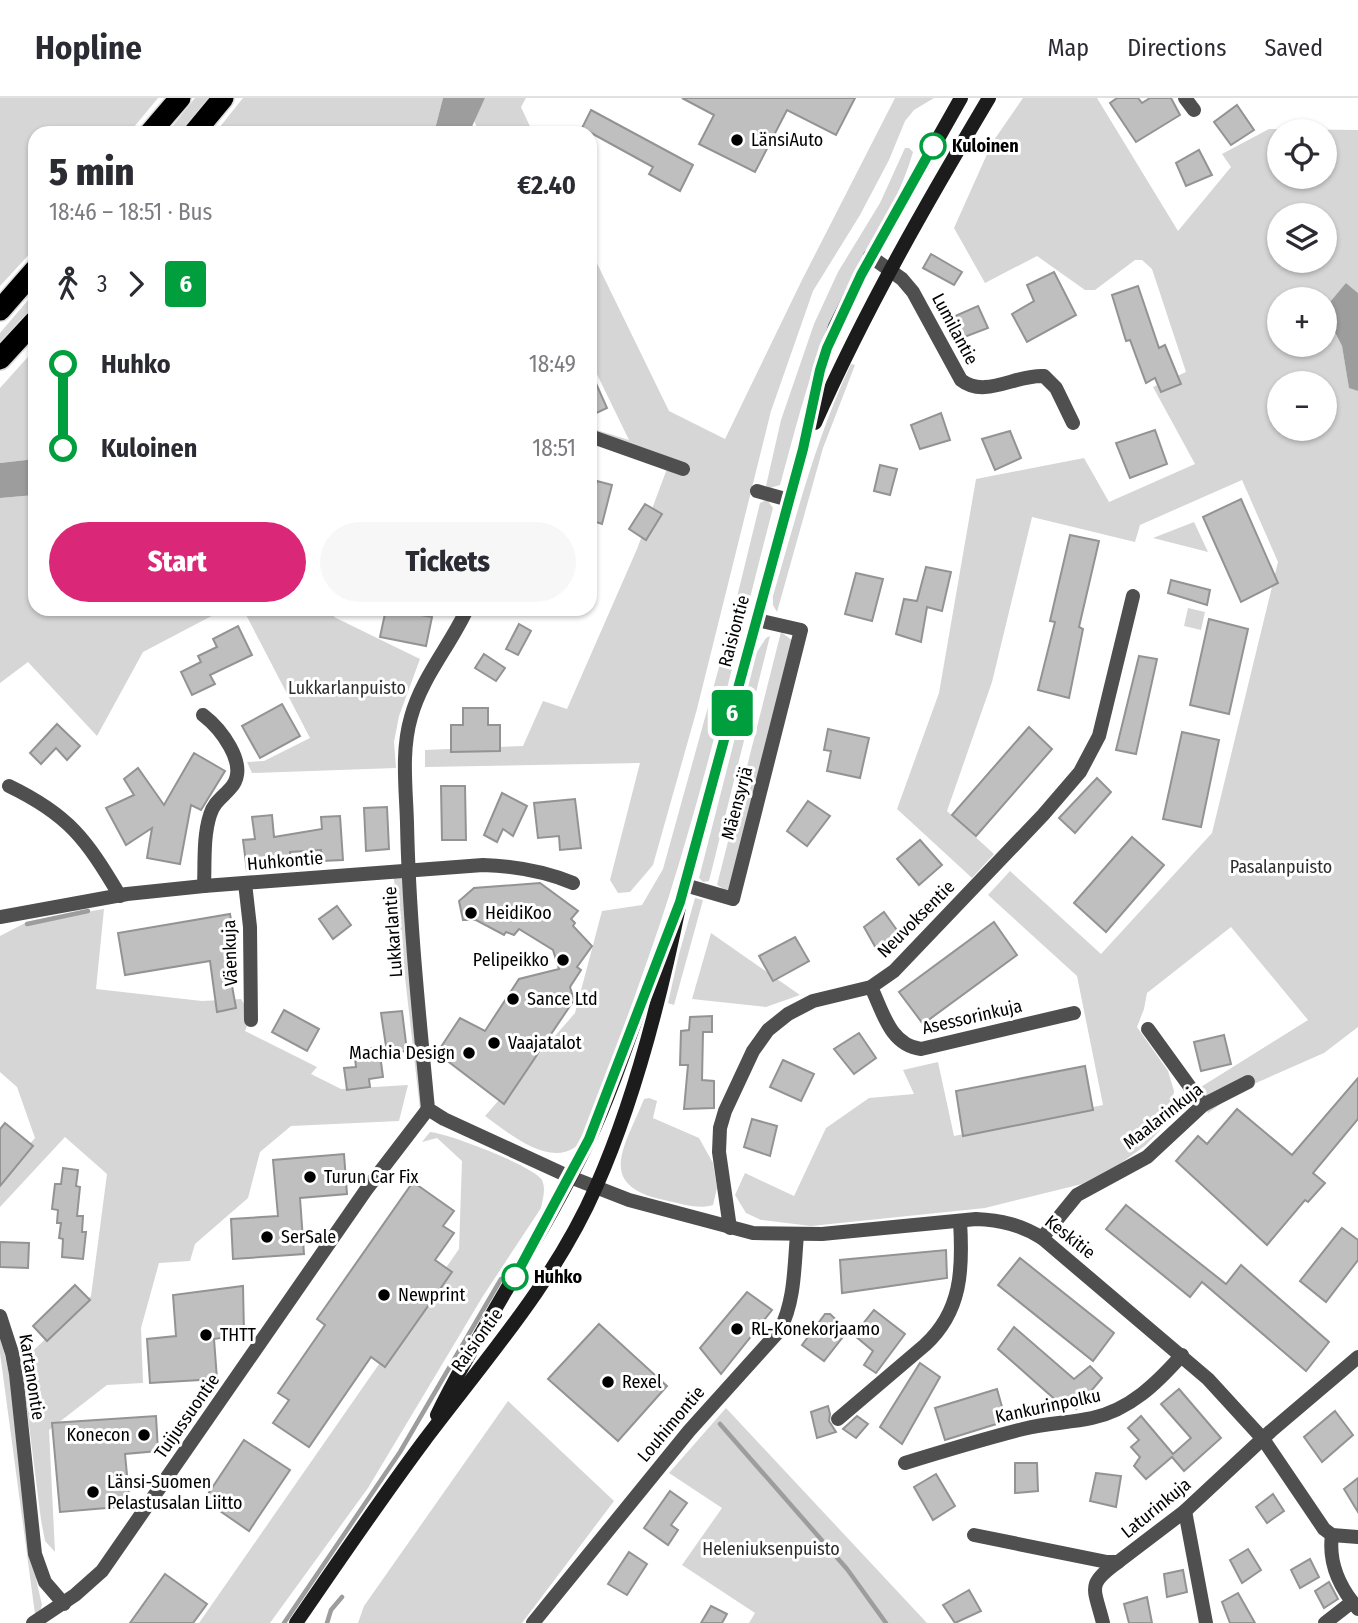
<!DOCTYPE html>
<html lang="en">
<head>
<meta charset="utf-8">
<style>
	body { margin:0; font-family:"Fira Sans Condensed",sans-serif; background:#f7f7f7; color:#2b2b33; height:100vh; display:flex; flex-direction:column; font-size:26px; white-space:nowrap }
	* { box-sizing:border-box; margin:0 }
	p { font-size:23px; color:#7c7c81 }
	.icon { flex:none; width:38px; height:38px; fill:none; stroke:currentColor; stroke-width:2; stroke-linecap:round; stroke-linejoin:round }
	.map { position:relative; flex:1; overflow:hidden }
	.drawer { position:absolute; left:28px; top:28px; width:569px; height:490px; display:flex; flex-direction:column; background:#fff; border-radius:21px; box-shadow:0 2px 5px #0004 }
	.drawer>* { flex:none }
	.badge { padding:0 14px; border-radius:5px; font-size:24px; line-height:46px }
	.fabs { position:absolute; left:1267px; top:21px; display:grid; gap:14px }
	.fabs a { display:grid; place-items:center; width:70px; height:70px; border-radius:50%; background:#fff; box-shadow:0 2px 5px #0004; font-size:35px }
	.map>.badge { position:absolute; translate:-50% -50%; box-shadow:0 0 0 4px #fff }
	.legs { display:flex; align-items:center; gap:10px; height:77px; padding:0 21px; font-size:23px }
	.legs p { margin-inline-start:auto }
	.head { display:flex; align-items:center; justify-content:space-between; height:119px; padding:0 21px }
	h1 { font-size:38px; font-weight:800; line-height:52px }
	.cta { display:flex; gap:14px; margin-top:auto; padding:14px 21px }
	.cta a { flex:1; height:80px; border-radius:42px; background:#db2777; color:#fff; font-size:28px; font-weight:800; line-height:80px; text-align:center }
	.cta a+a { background:#f7f7f7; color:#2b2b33 }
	ul { padding:0 21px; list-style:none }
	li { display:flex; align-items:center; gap:24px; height:84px; font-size:26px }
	li i { display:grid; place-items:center; width:10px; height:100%; margin:0 9px; background:currentColor }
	li i::after { content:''; width:18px; height:18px; margin:-9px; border:5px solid; border-radius:50%; background:#fff }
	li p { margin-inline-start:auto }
	li:first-child i { background:linear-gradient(#0000 50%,currentColor 0) }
	li:last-child i { background:linear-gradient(currentColor 50%,#0000 0) }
	header { display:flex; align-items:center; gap:42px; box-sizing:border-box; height:98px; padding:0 35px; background:#fff; border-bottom:2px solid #e1e1e2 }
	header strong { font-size:33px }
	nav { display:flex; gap:38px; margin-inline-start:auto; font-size:24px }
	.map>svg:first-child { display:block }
</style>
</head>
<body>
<header>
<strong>Hopline</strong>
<nav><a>Map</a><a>Directions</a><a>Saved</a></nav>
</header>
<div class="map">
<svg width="1358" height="1525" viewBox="0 0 1358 1525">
	<rect width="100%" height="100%" fill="#fff"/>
	<g fill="#d6d6d6" fill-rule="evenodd">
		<path d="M0 0H158L129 35H35V150L0 188Z"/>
		<path d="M195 0H209L180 35H167Z"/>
		<path d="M243 0H443L434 35H215Z"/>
		<path d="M485 0H526L521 9 533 35H480L474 23Z"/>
		<path d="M895 0H934L914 12 905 23 889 62 860 117 813 193 771 313 697 611 653 767 630 794 618 795 610 782 640 665 425 669V652L523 648 543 603 567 611 637 451 668 368 590 343V330L629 342 590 262V151L669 313 725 341 802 182Z"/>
		<path d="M1023 0H1097L1178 133 1231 69 1222 56 1269 31 1358 32V195L1346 185 1327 219 1342 248 1349 289 1358 293V929L1324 955 1240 992 1208 1015 1196 992 1308 922 1231 829 1147 895 1144 911 1137 929 1168 973 1174 993 1171 1013 1162 1030 1146 1047 1121 1065 1082 1086 985 1110 811 1128 761 1122 746 1115 735 1097 745 1075 794 1098 826 1030 869 1000 914 996 903 972 938 964 954 1038 1103 1007 1077 878 988 797 1010 773 1101 856 1212 735 1278 464 1242 382 1140 427 1135 444 1032 419 992 584 947 713 994 756 972 780 897 711 939 595 976 381 1084 360 1109 404 1195 366 1153 289 1186 274 1152 171 1142 162H1135L1095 192H1085L1037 158 985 185 954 130 992 45ZM1279 33H1325V79H1279ZM1279 117H1325V163H1279ZM1279 201H1325V247H1279ZM1279 285H1325V331H1279Z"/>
		<path d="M905 50H909L913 54C895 118 851 172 827 233 807 283 794 336 780 387L770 390 766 388 781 322 814 226 838 174 880 105Z"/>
		<path d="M35 194V206L0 246V235Z"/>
		<path d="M35 251V361L0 365V290Z"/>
		<path d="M851 266 855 267 823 350 777 514 773 507V498C796 419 816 340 851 266Z"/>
		<path d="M35 397V511H225L143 554 97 638 28 564 0 585V400Z"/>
		<path d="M764 403H768L773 410C739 540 709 671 669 798 653 849 634 899 617 949 610 969 590 1040 574 1050 546 1068 506 1033 485 1018L575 915 602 813 642 807 663 771 726 544 760 405Z"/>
		<path d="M1194 424 1208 454 1153 440Z"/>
		<path d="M1188 510 1205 514 1201 532 1184 528Z"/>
		<path d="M243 511H336L334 519 420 561 399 618 394 644 396 670 252 675 247 664 264 663 310 640Z"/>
		<path d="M781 534 793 543 730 795 717 787Z"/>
		<path d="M770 538 709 783 703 784 699 780 757 554 766 540Z"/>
		<path d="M408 772 428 1011 421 1020 393 773Z"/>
		<path d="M695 800 703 802 674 907 668 905 679 856Z"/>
		<path d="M104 811 96 891 202 903 241 901 251 918 245 933 317 969 311 976 341 991 408 987 399 1023 291 1028 260 1054 248 1100 195 1146 190 1163 159 1165 141 1230 143 1285 107 1287 49 1332 55 1454 45 1443 41 1422 21 1264 91 1198 107 1076 65 1039 0 1109V1080L35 1040 17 989 0 974V838L27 824Z"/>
		<path d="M711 835 800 897 766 909 692 901Z"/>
		<path d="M649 1000 657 1003 653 1020 699 1040 713 1065 717 1090 713 1107C698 1112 679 1105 664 1102 594 1087 626 1047 644 1001Z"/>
		<path d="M430 1034C447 1035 534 1068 542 1082 546 1091 543 1101 541 1110L483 1198 368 1390 270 1525H199L459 1151 462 1063 437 1040 422 1044Z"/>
		<path d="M0 1239C25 1324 20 1419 42 1507L40 1513 35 1516 0 1255Z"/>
		<path d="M508 1303 614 1403 522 1525H358L364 1508Z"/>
		<path d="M726 1310 927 1525H749L755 1515 682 1467 722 1410 669 1375Z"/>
	</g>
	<g fill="#9d9d9d">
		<path d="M443 0H485L469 35H434Z"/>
		<path d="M1346 185 1358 195V293L1349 290 1342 248 1327 219 1331 203Z"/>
		<path d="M35 361V397L0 400V365Z"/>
	</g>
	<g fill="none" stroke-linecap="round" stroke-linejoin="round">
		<g stroke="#9d9d9d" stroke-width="4.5">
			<path d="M27 826 88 813"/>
			<path d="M720 1326 847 1471 886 1525"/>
			<path d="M284 1525 400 1354 501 1181"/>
			<path d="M327 1525 331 1512 342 1499"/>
		</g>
	</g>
	<g fill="#bfbfbf" stroke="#939393" stroke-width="2">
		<path d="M682 0H855L836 37 787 12 755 74 699 46 714 17Z"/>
		<path d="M1117 0H1138L1142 5 1150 0H1171L1180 17 1136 44 1110 5Z"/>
		<path d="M1237 7 1254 32 1231 47 1214 24Z"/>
		<path d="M591 12 693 67 680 93 649 76 653 69 582 30Z"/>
		<path d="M1199 52 1212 77 1186 88 1176 65Z"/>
		<path d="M931 156 962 174 954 187 923 170Z"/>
		<path d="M1054 174 1076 217 1027 244 1012 216 1034 203 1027 187Z"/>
		<path d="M1138 188 1159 250 1165 247 1181 286 1161 294 1155 280 1146 285 1130 242 1126 243 1112 197Z"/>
		<path d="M978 208 988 230 954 243 946 222Z"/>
		<path d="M590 272 607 310 590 318Z"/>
		<path d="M941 315 950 342 920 351 911 327Z"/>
		<path d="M1155 332 1167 366 1130 380 1116 345Z"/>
		<path d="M1010 333 1021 360 995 372 982 341Z"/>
		<path d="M880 367 897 371 890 397 874 393Z"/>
		<path d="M597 383 612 387 602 426 590 422V410Z"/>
		<path d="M1241 401 1278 485 1241 504 1203 419Z"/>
		<path d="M645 406 662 416 646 442 629 431Z"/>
		<path d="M1070 437 1099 443 1079 529 1083 531 1069 600 1038 592 1055 524 1050 523Z"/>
		<path d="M926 469 951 474 942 513 927 509 921 544 896 536 904 501 917 503Z"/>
		<path d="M856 475 883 481 872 523 845 516Z"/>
		<path d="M1171 482 1210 492 1207 507 1168 495Z"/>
		<path d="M386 511 432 519 426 548 380 539Z"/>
		<path d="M1209 521 1248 531 1229 616 1190 607Z"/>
		<path d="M519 526 531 533 518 557 506 551Z"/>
		<path d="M238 528 252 557 210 577 215 586 192 597 181 574 201 564 198 558 217 549 213 541Z"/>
		<path d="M484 556 505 570 496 583 475 570Z"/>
		<path d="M1139 558 1157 561 1136 656 1116 652Z"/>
		<path d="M282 606 300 638 260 660 242 628Z"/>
		<path d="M463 610H488V627H500V653L451 654V627H463Z"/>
		<path d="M57 626 80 648 67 662 56 650 41 666 30 655Z"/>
		<path d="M1029 629 1052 651 976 738 952 717Z"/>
		<path d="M828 631 869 640 860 680 827 673 831 653 824 652Z"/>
		<path d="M1182 634 1219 642 1201 729 1163 721Z"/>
		<path d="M194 655 225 673 201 712 191 707 180 766 147 760 152 730 126 747 106 710 134 697 124 681 138 670 164 707Z"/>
		<path d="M1097 680 1111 694 1075 735 1059 720Z"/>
		<path d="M441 688H465L466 742H442Z"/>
		<path d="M502 695 527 708 513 738 503 731 497 744 484 737Z"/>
		<path d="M575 701 581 750 560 752 559 738 538 740 534 705Z"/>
		<path d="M808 703 830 718 807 748 787 733Z"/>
		<path d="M387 709 389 751 366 753 364 710Z"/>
		<path d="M272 717 274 739 322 731 321 719 340 718 343 762 322 763 321 752 290 754 291 768 247 773 243 742 255 741 252 719Z"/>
		<path d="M1132 739 1164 767 1106 834 1074 805Z"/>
		<path d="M920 742 942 767 919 787 897 761Z"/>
		<path d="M540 785 578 813 571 821 575 825 573 828 592 848 577 869 581 872 570 889 574 902 504 1006 437 955 460 920 485 933 519 881 559 871 553 852 519 831 514 837 506 834 504 837 476 822H463L459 803 474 790Z"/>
		<path d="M337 808 351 827 333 841 319 821Z"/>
		<path d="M884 814 899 835 877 852 864 829Z"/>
		<path d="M230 816 237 858 227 860 236 910 217 914 210 863 125 877 118 835Z"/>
		<path d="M994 824 1017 857 923 926 899 894Z"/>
		<path d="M795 839 809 863 773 883 759 858Z"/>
		<path d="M284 912 319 931 307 953 272 934Z"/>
		<path d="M402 913 407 953 387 955 381 915Z"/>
		<path d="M712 918V934H703L702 982 714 983V1010L684 1011 688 967H680L681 933 689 932 690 919Z"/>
		<path d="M859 935 876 960 854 976 834 951Z"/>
		<path d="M1224 937 1231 966 1201 973 1194 944Z"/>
		<path d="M379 949 383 979 369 981 370 989 347 992 344 970 356 969 354 952Z"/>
		<path d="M783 962 814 976 801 1003 770 989Z"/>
		<path d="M1085 968 1093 1012 963 1038 956 993Z"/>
		<path d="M1358 980V1021L1313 1075 1325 1085 1308 1104 1305 1102 1267 1147 1176 1063 1198 1038 1207 1046 1237 1011 1292 1057Z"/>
		<path d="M752 1021 777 1028 770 1058 744 1049Z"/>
		<path d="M5 1025 33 1048 0 1088V1031Z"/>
		<path d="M344 1056 347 1096 300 1100 304 1156 233 1161 231 1121 278 1118 273 1062Z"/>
		<path d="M63 1070 78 1072 76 1088 80 1089 77 1118H83L82 1134H86L83 1161 62 1159 63 1141 59 1140 61 1125H57L58 1112 52 1111 55 1086H61Z"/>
		<path d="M413 1084 454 1113 443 1128 454 1135 435 1162 452 1174 385 1269 371 1259 309 1349 273 1325 289 1302 278 1295 325 1227 317 1221Z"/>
		<path d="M1126 1107 1226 1186 1241 1167 1329 1244 1306 1273 1202 1184 1190 1199 1106 1131Z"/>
		<path d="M1342 1130 1358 1142V1162L1326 1204 1300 1183Z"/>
		<path d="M0 1144 29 1145 28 1170 0 1169Z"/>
		<path d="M946 1152 947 1180 842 1195 840 1162Z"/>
		<path d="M1020 1160 1114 1235 1093 1263 998 1187Z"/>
		<path d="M75 1187 90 1202 47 1243 33 1228Z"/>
		<path d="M243 1188 244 1236 214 1241 217 1281 150 1285 147 1241 176 1238 173 1197Z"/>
		<path d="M747 1194 772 1212 721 1276 700 1250Z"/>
		<path d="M874 1212 905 1236 876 1275 864 1267 873 1253 854 1237Z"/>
		<path d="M825 1216H830L846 1231V1235L824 1263 802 1247Z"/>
		<path d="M599 1226 667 1288 618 1343 548 1281Z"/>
		<path d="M1014 1229 1074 1281 1090 1268 1102 1280 1076 1311 1063 1300 1059 1305 998 1251Z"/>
		<path d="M920 1265 940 1279 902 1346 880 1329Z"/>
		<path d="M997 1291 1006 1323 945 1342 935 1310Z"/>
		<path d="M1179 1291 1221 1340 1184 1373 1172 1359 1146 1381 1134 1368 1140 1359 1131 1349 1139 1342 1128 1330 1141 1318 1173 1356 1191 1340 1161 1306Z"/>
		<path d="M828 1308 830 1316 829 1323 836 1334 817 1340 811 1314Z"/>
		<path d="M1335 1313 1353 1337 1322 1364 1304 1339Z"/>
		<path d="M156 1318 158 1353 125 1356 130 1408 60 1414 52 1325Z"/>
		<path d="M857 1318 868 1326 856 1340 843 1331Z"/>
		<path d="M244 1342 290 1372 249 1433 204 1402Z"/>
		<path d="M1015 1365H1037L1038 1393 1015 1395Z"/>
		<path d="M1096 1375 1121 1378 1116 1409 1090 1403Z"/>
		<path d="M936 1376 955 1408 933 1422 914 1389Z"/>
		<path d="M1358 1380V1414L1344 1391Z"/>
		<path d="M670 1393 687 1405 671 1427 678 1432 668 1447 644 1430Z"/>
		<path d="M1273 1396 1284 1413 1267 1425 1256 1409Z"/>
		<path d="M1248 1451 1261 1472 1242 1485 1230 1462Z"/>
		<path d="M629 1454 647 1466 627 1497 608 1486Z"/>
		<path d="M1310 1461 1319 1479 1300 1490 1291 1472Z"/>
		<path d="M1183 1472 1187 1494 1167 1499 1164 1476Z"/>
		<path d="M165 1476 207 1506 193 1525H130Z"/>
		<path d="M1329 1484 1338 1501 1324 1510 1315 1493Z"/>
		<path d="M969 1492 981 1513 955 1525 943 1507Z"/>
		<path d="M1238 1495 1255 1525H1230L1222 1504Z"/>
		<path d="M1147 1499 1152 1525H1129L1124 1506Z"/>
		<path d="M711 1508 727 1516 722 1525H701Z"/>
	</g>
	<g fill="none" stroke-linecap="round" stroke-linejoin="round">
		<defs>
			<g id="motorway">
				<path d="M150 35 180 0"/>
				<path d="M194 35 223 0"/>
				<path d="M0 212 35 172"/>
				<path d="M0 261 35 223"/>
			</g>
		</defs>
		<use href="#motorway" stroke="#dbdbdb" stroke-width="24"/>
		<g stroke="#4f4f4f" stroke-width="14">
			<path d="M1185 0 1194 12"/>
			<path d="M870 158 902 181 913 194 961 282C985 301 1016 276 1044 278L1056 290 1073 325"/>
			<path d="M590 338 683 371"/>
			<path d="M757 393 789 402"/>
			<path d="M467 511C450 548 422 579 411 619 401 653 406 690 407 725 409 821 419 916 428 1011L444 1021 570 1079 629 1102 753 1135 822 1136 976 1121C1001 1122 1021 1127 1042 1140L1208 1281 1263 1341 1324 1431 1332 1437 1358 1439"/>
			<path d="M203 617C220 630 248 665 233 687 225 698 214 703 210 717 203 739 205 765 204 788"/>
			<path d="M9 688C69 717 86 741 120 798"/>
			<path d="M245 785 250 829 251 922"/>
			<path d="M685 787 733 801 801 532 757 522"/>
			<path d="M0 819 127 796 204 788 483 767C515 768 544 773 573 785"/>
			<path d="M871 889C883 914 890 947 921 951L1074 915"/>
			<path d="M1148 931 1203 1007"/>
			<path d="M730 1130 719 1054 720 1030 725 1013 753 953 768 932 788 916 813 903 871 889 894 873 1043 717 1080 674 1099 638 1133 498"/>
			<path d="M1042 1140 1077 1097 1147 1059 1203 1007 1248 984"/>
			<path d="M0 1218 12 1255 16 1276 35 1456 45 1484 64 1506"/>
			<path d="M838 1321 925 1247C962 1213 963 1171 960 1123"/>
			<path d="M905 1365C944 1353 984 1341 1023 1331 1046 1325 1069 1325 1092 1320 1130 1312 1157 1285 1182 1257"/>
			<path d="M1185 1413 1206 1525"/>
			<path d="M974 1437 1107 1464H1118L1185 1413 1271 1333 1358 1259"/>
			<path d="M1332 1437C1328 1466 1340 1490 1358 1511"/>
			<path d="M33 1525 75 1497 102 1473 366 1092 428 1011"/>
			<path d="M533 1525 689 1333 780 1232C795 1202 794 1170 797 1137"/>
			<path d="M1103 1525C1094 1489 1086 1487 1118 1464"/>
			<path d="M1325 1525 1352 1504"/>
		</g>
		<g stroke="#1c1c1c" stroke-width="14">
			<path d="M815 325C865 212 926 106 989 0"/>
			<path d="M437 1317C483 1223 544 1137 589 1042 620 976 639 905 667 838"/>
			<path d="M296 1525C338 1464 380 1402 424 1343 485 1262 555 1183 596 1089 635 1001 661 898 680 804L803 351 820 272 835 229 861 177 961 0"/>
		</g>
		<use href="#motorway" stroke="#000" stroke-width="21"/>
	</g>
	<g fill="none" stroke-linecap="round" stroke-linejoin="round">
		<defs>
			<path id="line-1" d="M515 1179 589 1041 680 804 803 351 820 272 827 250 861 177 933 48"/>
		</defs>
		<use href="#line-1" stroke="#fff" stroke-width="16"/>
		<use href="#line-1" stroke="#009e3d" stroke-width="10"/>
	</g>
	<g fill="#000" stroke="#fff" stroke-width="2.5">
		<circle cx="737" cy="42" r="7"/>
		<circle cx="471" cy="815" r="7"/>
		<circle cx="563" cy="862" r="7"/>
		<circle cx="513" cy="901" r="7"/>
		<circle cx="494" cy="945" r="7"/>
		<circle cx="469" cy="955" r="7"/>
		<circle cx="310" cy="1079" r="7"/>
		<circle cx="267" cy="1139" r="7"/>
		<circle cx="384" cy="1197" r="7"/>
		<circle cx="737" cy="1231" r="7"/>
		<circle cx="206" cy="1237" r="7"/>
		<circle cx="608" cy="1284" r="7"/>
		<circle cx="144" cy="1337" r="7"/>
		<circle cx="93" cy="1394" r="7"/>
	</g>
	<g fill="#fff" stroke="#009e3d" stroke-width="3.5">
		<circle cx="933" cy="48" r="12"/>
		<circle cx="515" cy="1179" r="12"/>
	</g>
	<g text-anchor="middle" stroke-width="6" stroke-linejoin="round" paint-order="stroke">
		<g font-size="18" fill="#000" stroke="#fff" text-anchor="start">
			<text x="751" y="48">LänsiAuto</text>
			<text x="485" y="821">HeidiKoo</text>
			<text x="549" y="868" text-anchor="end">Pelipeikko</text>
			<text x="527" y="907">Sance Ltd</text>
			<text x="508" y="951">Vaajatalot</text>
			<text x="455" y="961" text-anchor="end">Machia Design</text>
			<text x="324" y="1085">Turun Car Fix</text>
			<text x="281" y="1145">SerSale</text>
			<text x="398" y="1203">Newprint</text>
			<text x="751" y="1237">RL-Konekorjaamo</text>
			<text x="220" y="1243">THTT</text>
			<text x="622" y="1290">Rexel</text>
			<text x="130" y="1343" text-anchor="end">Konecon</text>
			<text x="107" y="1390">Länsi-Suomen<tspan x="107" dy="21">Pelastusalan Liitto</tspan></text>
		</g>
		<g font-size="18" font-weight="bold" fill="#000" stroke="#fff" text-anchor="start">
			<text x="952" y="54">Kuloinen</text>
			<text x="534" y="1185">Huhko</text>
		</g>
		<g font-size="18" fill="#000" stroke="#fff">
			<text transform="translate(955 231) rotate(62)" y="6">Lumilantie</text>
			<text transform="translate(734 533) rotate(-75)" y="6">Raisiontie</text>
			<text transform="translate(737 705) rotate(-75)" y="6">Mäensyrjä</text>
			<text transform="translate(285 763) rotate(-5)" y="6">Huhkontie</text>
			<text transform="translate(916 821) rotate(-45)" y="6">Neuvoksentie</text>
			<text transform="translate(393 834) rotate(-94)" y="6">Lukkarlantie</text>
			<text transform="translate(230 855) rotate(-92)" y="6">Väenkuja</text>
			<text transform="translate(972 919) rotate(-13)" y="6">Asessorinkuja</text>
			<text transform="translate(1163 1018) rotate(-38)" y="6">Maalarinkuja</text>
			<text transform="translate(1070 1139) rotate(38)" y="6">Keskitie</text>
			<text transform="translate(477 1242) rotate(-54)" y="6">Raisiontie</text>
			<text transform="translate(32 1279) rotate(81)" y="6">Kartanontie</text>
			<text transform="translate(1048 1308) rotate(-12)" y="6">Kankurinpolku</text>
			<text transform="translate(187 1318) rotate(-55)" y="6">Tuijussuontie</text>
			<text transform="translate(671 1326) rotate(-50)" y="6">Louhimontie</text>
			<text transform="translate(1156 1410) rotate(-39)" y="6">Laturinkuja</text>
		</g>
		<g font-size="18" fill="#2d2d2d" stroke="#fff">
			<text x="347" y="596">Lukkarlanpuisto</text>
			<text x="1281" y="775">Pasalanpuisto</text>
			<text x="771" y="1457">Heleniuksenpuisto</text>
		</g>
	</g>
</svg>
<div class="fabs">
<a><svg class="icon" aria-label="locate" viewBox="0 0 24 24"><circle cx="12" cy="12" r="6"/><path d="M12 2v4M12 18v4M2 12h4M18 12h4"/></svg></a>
<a><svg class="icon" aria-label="layers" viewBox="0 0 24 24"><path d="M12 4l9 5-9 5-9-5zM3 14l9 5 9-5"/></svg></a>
<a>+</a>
<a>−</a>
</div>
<b class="badge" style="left:732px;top:615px;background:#009e3d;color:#fff">6</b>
<section class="drawer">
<div class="head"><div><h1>5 min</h1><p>18:46 – 18:51 · Bus</p></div><b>€2.40</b></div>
<div class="legs"><svg class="icon" aria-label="walk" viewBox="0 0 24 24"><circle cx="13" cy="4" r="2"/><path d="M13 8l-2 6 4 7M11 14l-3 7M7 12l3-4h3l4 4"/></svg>3<svg class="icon" aria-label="forward" viewBox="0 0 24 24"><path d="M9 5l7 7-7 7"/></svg><b class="badge" style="background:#009e3d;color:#fff">6</b></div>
<ul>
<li><i style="color:#009e3d"></i><b>Huhko</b><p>18:49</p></li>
<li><i style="color:#009e3d"></i><b>Kuloinen</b><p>18:51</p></li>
</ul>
<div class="cta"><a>Start</a><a>Tickets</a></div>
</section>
</div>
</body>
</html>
